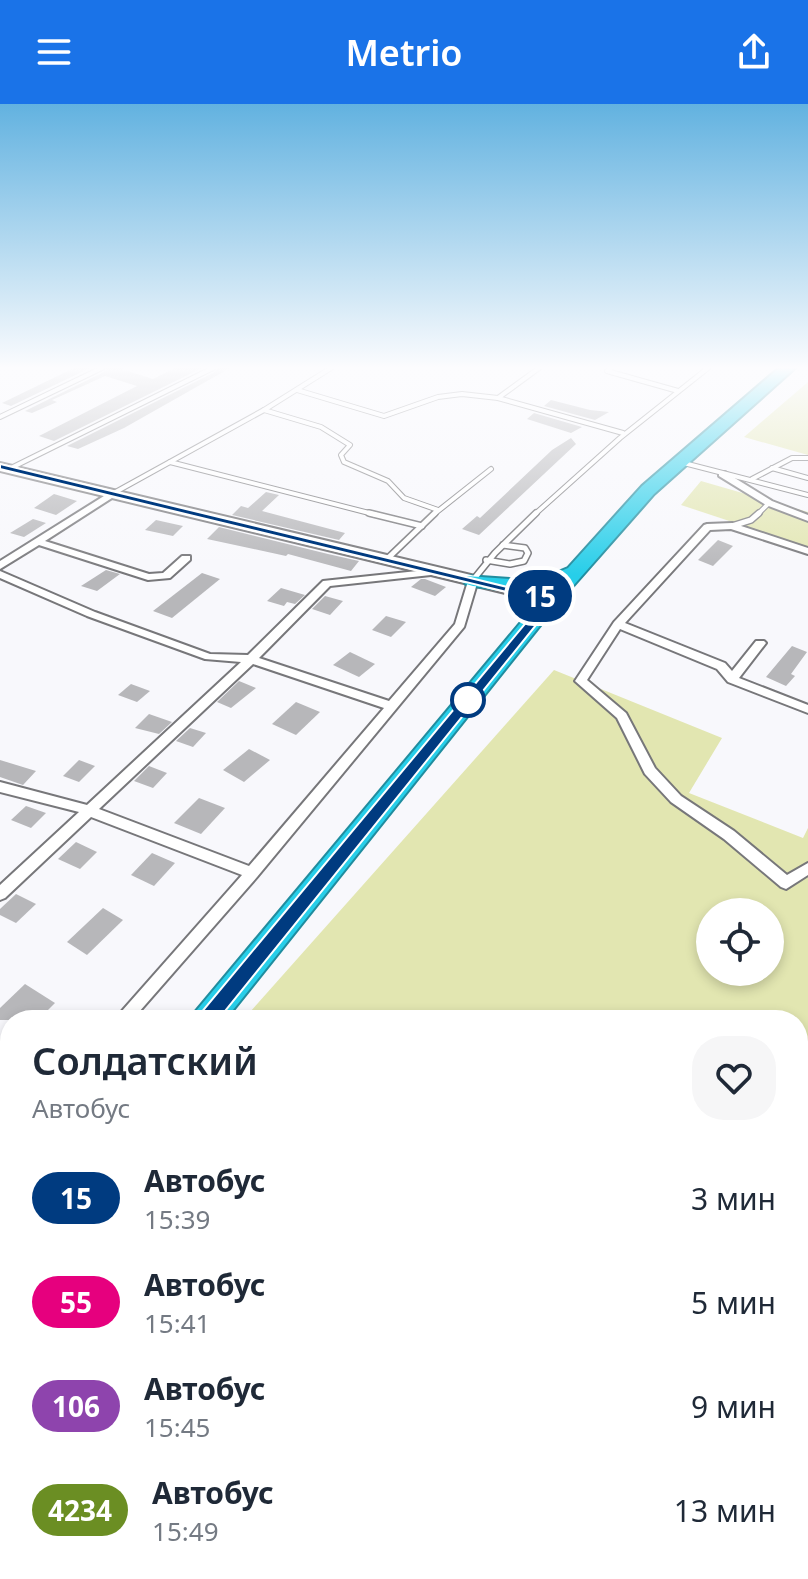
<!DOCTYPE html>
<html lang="ru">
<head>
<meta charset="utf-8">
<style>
	body { margin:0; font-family:"Noto Sans",sans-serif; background:#f6f6f7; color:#1f2937; height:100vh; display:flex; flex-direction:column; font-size:30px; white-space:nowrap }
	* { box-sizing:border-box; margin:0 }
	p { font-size:26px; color:#747a83 }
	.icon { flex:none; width:44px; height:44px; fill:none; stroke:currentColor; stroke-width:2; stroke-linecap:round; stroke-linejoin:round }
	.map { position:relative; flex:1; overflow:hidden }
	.details { position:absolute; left:0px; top:906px; width:808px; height:570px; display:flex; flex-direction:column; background:#fff; border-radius:32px 32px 0 0; box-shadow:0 4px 12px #0003 }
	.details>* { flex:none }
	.badge { padding:0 16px; border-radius:26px; font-size:28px; line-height:52px }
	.buttons { position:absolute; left:696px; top:794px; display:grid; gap:16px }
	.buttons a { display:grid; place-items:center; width:88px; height:88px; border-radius:50%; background:#fff; box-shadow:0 4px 12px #0003; font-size:40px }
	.map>.badge { position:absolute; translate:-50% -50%; box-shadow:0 0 0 4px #fff }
	.round { display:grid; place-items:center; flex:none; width:84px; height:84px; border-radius:32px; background:#f6f6f7 }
	.head { display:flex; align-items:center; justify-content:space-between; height:136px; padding:0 32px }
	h1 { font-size:38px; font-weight:600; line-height:60px }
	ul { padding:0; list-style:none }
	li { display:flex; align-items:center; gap:24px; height:104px; padding:0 32px }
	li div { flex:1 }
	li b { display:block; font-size:30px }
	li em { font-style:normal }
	li .badge { min-width:88px; font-weight:700; text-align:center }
	header { display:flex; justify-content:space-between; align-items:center; height:104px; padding:0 32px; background:#1a73e8; color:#fff; font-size:36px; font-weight:600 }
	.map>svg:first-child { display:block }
</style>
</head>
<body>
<header><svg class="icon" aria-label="menu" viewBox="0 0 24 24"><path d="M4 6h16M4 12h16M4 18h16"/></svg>Metrio<svg class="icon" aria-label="share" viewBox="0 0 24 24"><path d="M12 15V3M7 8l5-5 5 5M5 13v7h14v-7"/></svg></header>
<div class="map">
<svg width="808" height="1475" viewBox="0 0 808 1475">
	<rect width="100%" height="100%" fill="#f8f8fc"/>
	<g fill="#e2e6b1" fill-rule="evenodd">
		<path d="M808 278V351L744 333Z"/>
		<path d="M701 377 808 408V443L681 401Z"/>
		<path d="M554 566 722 634 689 689 803 734 808 724V1475H0V1340L10 1338V1466H798V916H243ZM710 808H770V868H710Z"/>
	</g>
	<g fill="#b7b7ba">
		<path d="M74 264H90L11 302 2 299Z"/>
		<path d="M107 264H123L121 265 153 275 175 264H202L54 337 39 332 137 282 105 272 52 296 57 298 41 305 32 309 25 307 104 268Z"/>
		<path d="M218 264H230L124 324 78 345 67 342 215 268Z"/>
		<path d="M551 296 590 306 609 308 595 316 544 302Z"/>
		<path d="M534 309 582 323 571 329 527 315Z"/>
		<path d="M571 334 576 340 479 431 462 425 477 412 480 414 552 346Z"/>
		<path d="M266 388 279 391 262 407 345 429 339 436 232 411 241 402 248 404Z"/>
		<path d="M54 390 77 397 56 411 34 404Z"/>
		<path d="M33 415 46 419 24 433 10 429Z"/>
		<path d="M156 416 183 422 173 432 145 426Z"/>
		<path d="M219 423 328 450 359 457 351 467 288 450 286 452 207 435Z"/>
		<path d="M718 436 733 442 713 462 698 456Z"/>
		<path d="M106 466 120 470 97 487 81 482Z"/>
		<path d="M202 469 220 475 172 514 153 507Z"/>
		<path d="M421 475H425L446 483 435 492 411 483Z"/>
		<path d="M281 484 305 491 295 500 287 498 284 502 267 497Z"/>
		<path d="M325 492 343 497 330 511 312 505Z"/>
		<path d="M386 512 406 518 391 533 372 526Z"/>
		<path d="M792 542 807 548 791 570 795 572 786 582 766 573Z"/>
		<path d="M350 548 375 560 359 573 333 561Z"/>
		<path d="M239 577 256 584 231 604 217 598Z"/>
		<path d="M131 580 150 587 137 598 118 591Z"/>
		<path d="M296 598 320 608 296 631 272 620Z"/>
		<path d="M149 610 172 618 159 630 135 624Z"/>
		<path d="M190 624 206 629 193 643 176 637Z"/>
		<path d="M249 645 270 656 244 678 223 666Z"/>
		<path d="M0 656 36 667 23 681 0 673Z"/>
		<path d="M79 656 95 662 79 678 63 672Z"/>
		<path d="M149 662 167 669 153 684 134 677Z"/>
		<path d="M199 694 225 704 201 730 174 719Z"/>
		<path d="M26 702 46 709 31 724 11 716Z"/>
		<path d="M76 738 97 748 80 765 58 755Z"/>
		<path d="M152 749 175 759 154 782 131 771Z"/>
		<path d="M16 790 36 800 16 819 0 811V805Z"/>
		<path d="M103 804 123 816 87 851 67 838Z"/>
		<path d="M25 880 55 899 38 916H0V904Z"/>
	</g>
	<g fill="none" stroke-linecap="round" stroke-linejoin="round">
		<defs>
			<g id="lane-far2">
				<path d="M539 264 498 294 623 329"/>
				<path d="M611 264 607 267 678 287"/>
				<path d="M297 286 384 312 438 293 462 290 498 294"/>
				<path d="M264 306 321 323 350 341 341 351 344 358 388 377 404 394 438 406"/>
				<path d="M0 313 102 264"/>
				<path d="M170 358 377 411"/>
				<path d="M680 358 808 391"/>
				<path d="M772 364 808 374"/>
				<path d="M9 365 213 264"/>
				<path d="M752 375 792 354H808"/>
				<path d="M112 390 264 306 331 264"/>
				<path d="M433 411 491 365"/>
				<path d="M534 411 620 334 708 264"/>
				<path d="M757 411 769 399"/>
			</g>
			<g id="lane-far1">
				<path d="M369 409 422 422"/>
				<path d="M732 422 751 416 759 409"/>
				<path d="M386 456 435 409"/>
				<path d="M486 456 510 460 524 457 528 449 525 444 503 441"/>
				<path d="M473 476 495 449 536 409"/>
			</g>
			<path id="lane" d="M0 1218 10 1216"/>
			<g id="street">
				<path d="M719 368H725L772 397 808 411V417L766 401 719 372Z"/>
				<path d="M112 387 115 388V392L45 437 149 470 163 469 182 452H190V456L170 474 148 476 39 441 0 465V457Z"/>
				<path d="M707 420 732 419 808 444V450L731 425 710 426 625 519 725 559 732 567 756 537H764L766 539 739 574 808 601V609L728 578 717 565 620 525 587 576 626 609 655 664 681 692 734 727 787 771 808 759V771L786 785 781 783 724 735 671 698 645 670 617 614 575 577 614 518 704 421Z"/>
				<path d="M436 465 440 466V470L330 482 259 554 389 597 455 520 469 474H477L478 476 464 523 257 773 132 916H114L242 771 91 713 5 794 0 796V781L79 708 0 688V678L87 701 241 558 205 555 87 512 0 474V467L95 508 210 550 248 551 323 477ZM253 560 384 604 249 762 99 705Z"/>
				<path d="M10 1032V1055L0 1062V1039Z"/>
			</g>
			<path id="secondary" d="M0 359 551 490 559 495 551 500 0 367Z"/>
			<g id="highway">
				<path d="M779 264H795L654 390 558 499 225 916H192L196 907 548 486 539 489 473 482 466 480 463 476 466 472 537 477 568 464 642 382Z"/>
				<path d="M10 1139V1183L0 1187V1143Z"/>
			</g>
		</defs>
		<use href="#lane-far2" stroke="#77777a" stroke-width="6"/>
		<use href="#lane-far1" stroke="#77777a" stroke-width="8"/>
		<use href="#lane" stroke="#77777a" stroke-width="15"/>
		<use href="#street" stroke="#77777a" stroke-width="4"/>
		<use href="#secondary" stroke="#77777a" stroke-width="4"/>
		<use href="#highway" stroke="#218d9f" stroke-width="4"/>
		<use href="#lane-far2" stroke="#fff" stroke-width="4"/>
		<use href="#lane-far1" stroke="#fff" stroke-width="5"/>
		<use href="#lane" stroke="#fff" stroke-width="11"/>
		<use href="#street" fill="#fff" fill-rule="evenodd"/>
		<use href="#secondary" fill="#fff" fill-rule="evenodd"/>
		<use href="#highway" fill="#27cee9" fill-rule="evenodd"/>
	</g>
	<linearGradient id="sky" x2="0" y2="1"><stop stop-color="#62b2e0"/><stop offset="0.56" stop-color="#fcfcfe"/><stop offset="1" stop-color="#fcfcfe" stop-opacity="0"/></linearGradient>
	<rect width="808" height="471" fill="url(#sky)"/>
	<path fill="#003b80" stroke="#fff" stroke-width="2" d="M0 360 557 495 213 922H200L198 916 200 910 544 497 0 365Z"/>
	<circle fill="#fff" stroke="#003b80" stroke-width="4" cx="468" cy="596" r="16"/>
</svg>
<div class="buttons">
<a><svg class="icon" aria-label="locate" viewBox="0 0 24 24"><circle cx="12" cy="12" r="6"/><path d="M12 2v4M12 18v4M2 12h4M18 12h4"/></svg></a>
</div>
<b class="badge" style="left:540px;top:492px;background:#003b80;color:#fff">15</b>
<section class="details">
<div class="head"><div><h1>Солдатский</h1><p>Автобус</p></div><a class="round"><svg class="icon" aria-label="heart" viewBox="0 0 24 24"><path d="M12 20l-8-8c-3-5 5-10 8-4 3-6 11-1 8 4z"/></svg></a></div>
<ul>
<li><span class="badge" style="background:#003b80;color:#fff">15</span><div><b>Автобус</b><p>15:39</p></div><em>3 мин</em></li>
<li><span class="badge" style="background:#e6007e;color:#fff">55</span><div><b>Автобус</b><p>15:41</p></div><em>5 мин</em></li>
<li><span class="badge" style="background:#8e44ad;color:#fff">106</span><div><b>Автобус</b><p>15:45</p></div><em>9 мин</em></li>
<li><span class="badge" style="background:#6b8e23;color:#fff">4234</span><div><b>Автобус</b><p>15:49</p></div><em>13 мин</em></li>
</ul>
</section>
</div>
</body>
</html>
